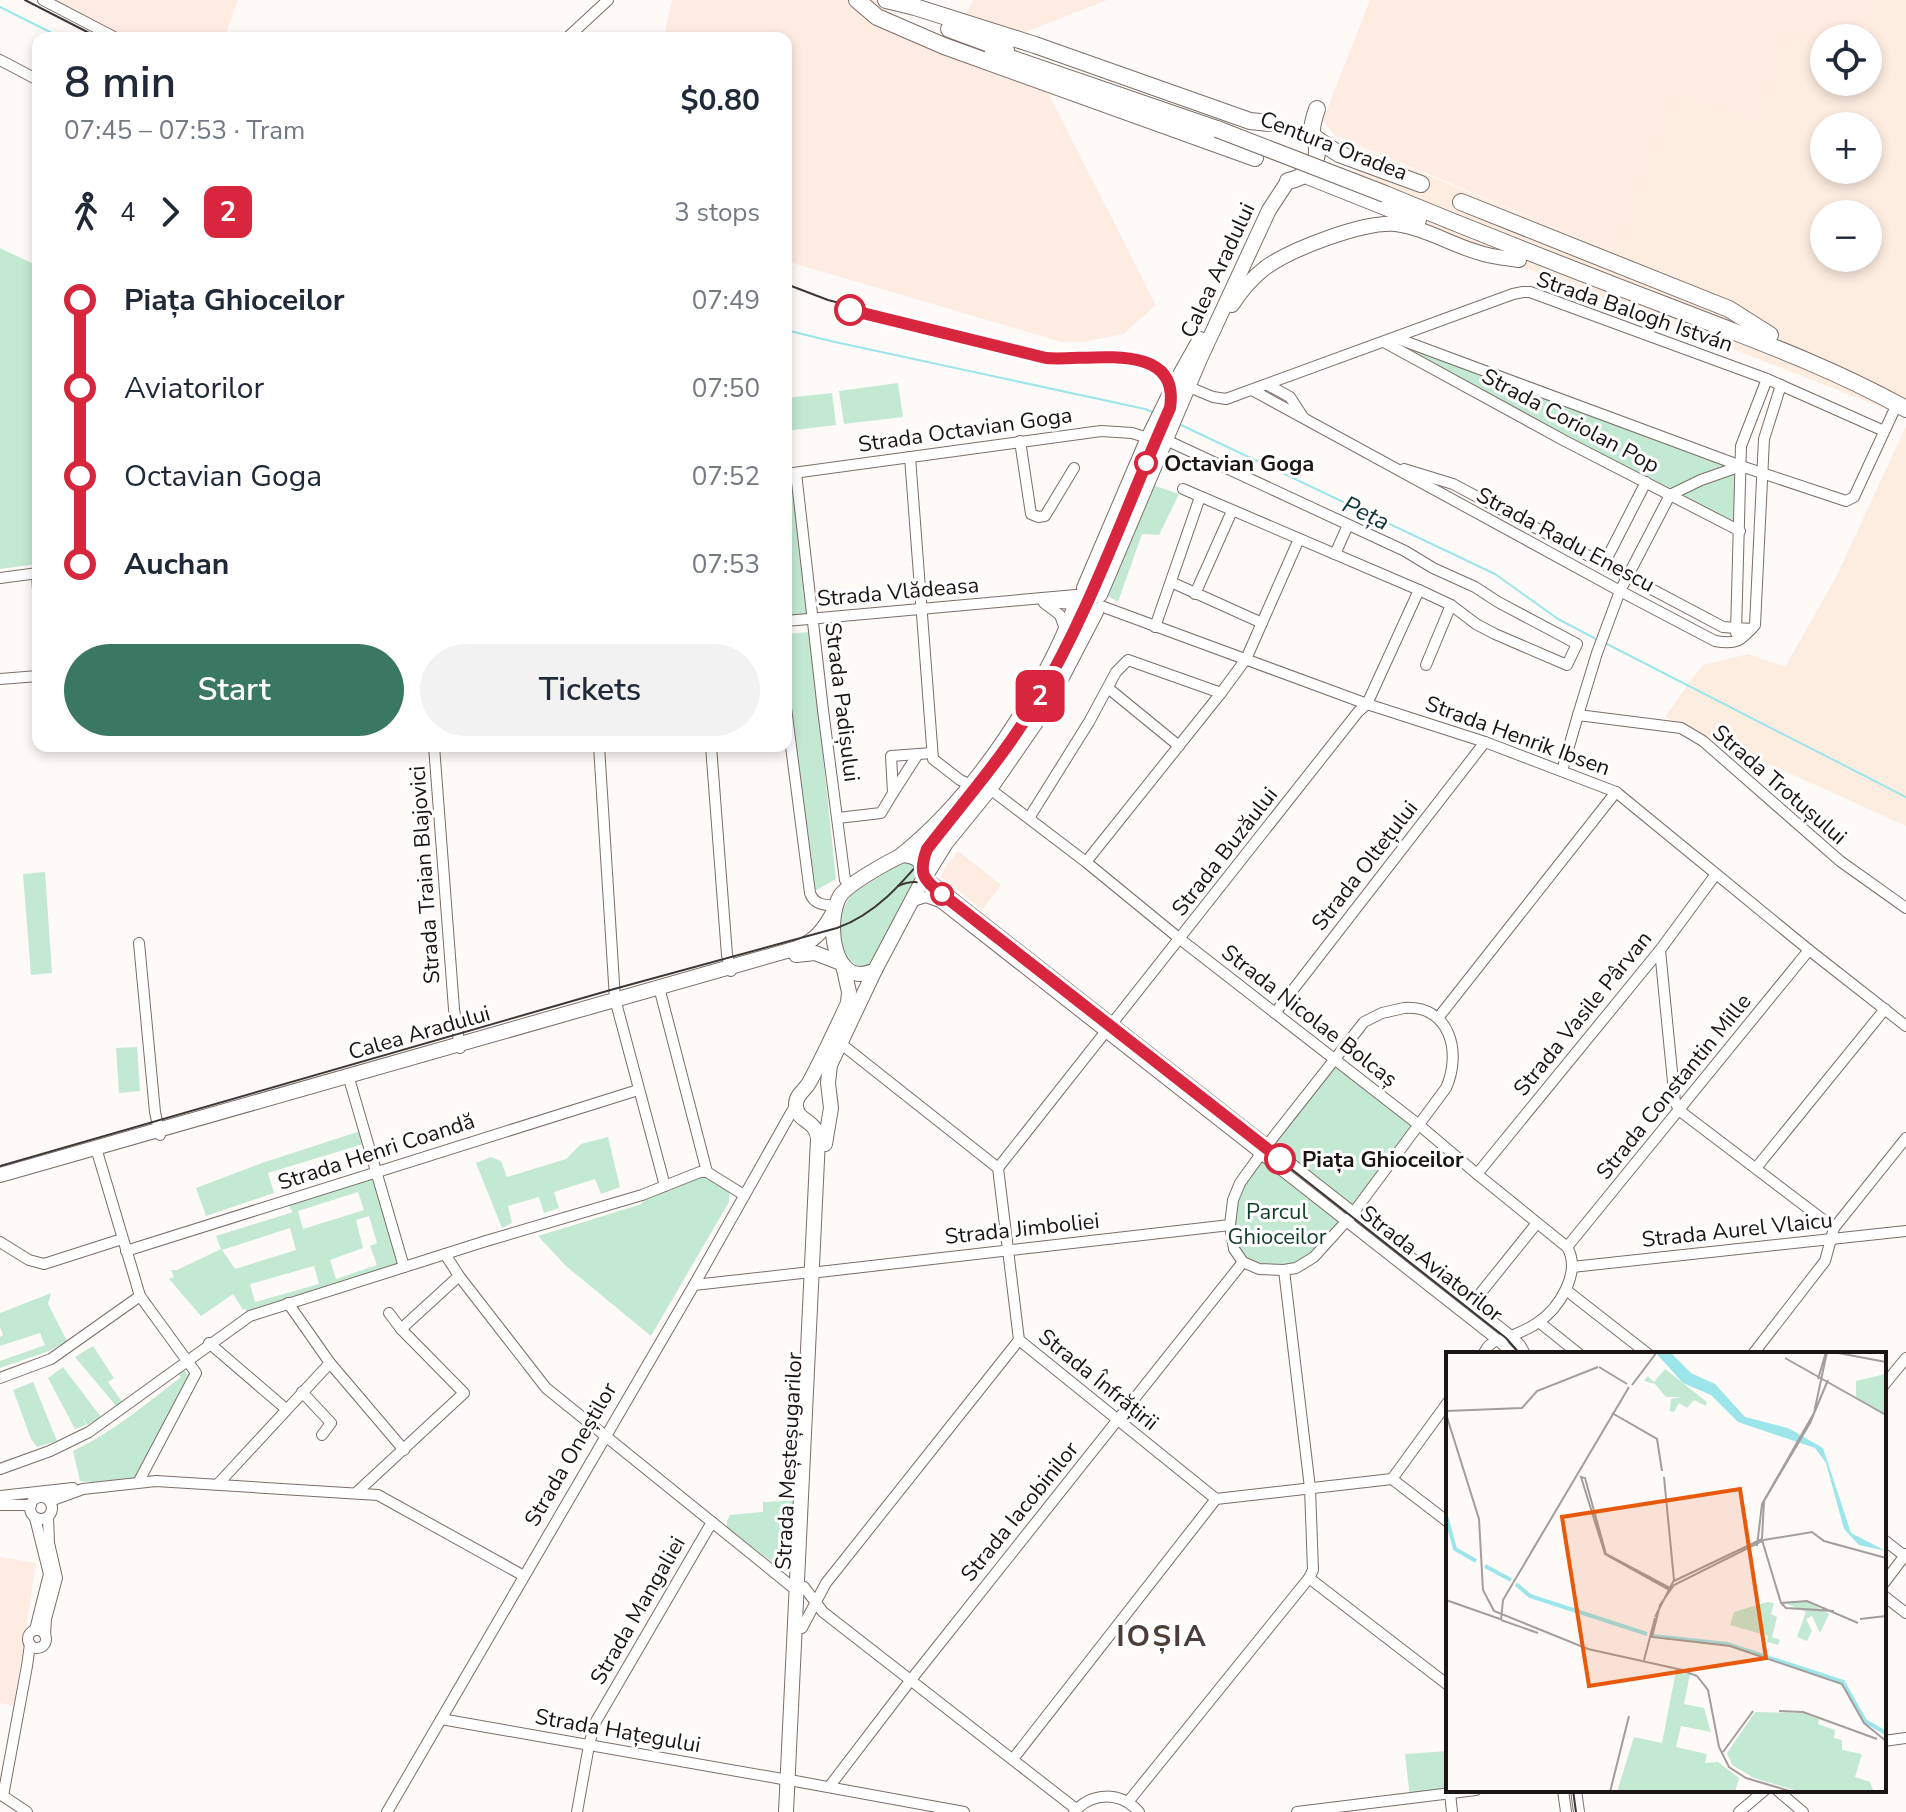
<!DOCTYPE html>
<html lang="en">
<head>
<meta charset="utf-8">
<style>
	body { margin:0; font-family:"Nunito Sans",sans-serif; background:#f2f2f3; color:#1f2937; height:100vh; display:flex; flex-direction:column; font-size:30px; white-space:nowrap }
	* { box-sizing:border-box; margin:0 }
	p { font-size:26px; color:#747a83 }
	.icon { flex:none; width:44px; height:44px; fill:none; stroke:currentColor; stroke-width:2; stroke-linecap:round; stroke-linejoin:round }
	.map { position:relative; flex:1; overflow:hidden }
	.drawer { position:absolute; left:32px; top:32px; width:760px; height:720px; display:flex; flex-direction:column; background:#fff; border-radius:16px; box-shadow:0 4px 12px #0003 }
	.drawer>* { flex:none }
	.badge { padding:0 16px; border-radius:12px; font-size:28px; line-height:52px }
	.controls { position:absolute; left:1810px; top:24px; display:grid; gap:16px }
	.controls a { display:grid; place-items:center; width:72px; height:72px; border-radius:50%; background:#fff; box-shadow:0 4px 12px #0003; font-size:40px }
	.map>.badge { position:absolute; translate:-50% -50%; box-shadow:0 0 0 4px #fff }
	.legs { display:flex; align-items:center; gap:12px; height:88px; padding:0 32px; font-size:26px }
	.legs p { margin-inline-start:auto }
	.head { display:flex; align-items:center; justify-content:space-between; height:136px; padding:0 32px }
	h1 { font-size:44px; font-weight:600; line-height:60px }
	.action { display:flex; gap:16px; margin-top:auto; padding:16px 32px }
	.action a { flex:1; height:92px; border-radius:48px; background:#3b7864; color:#fff; font-size:32px; font-weight:600; line-height:92px; text-align:center }
	.action a+a { background:#f2f2f3; color:#1f2937 }
	ul { padding:0 32px; list-style:none }
	li { display:flex; align-items:center; gap:28px; height:88px; font-size:30px }
	li i { display:grid; place-items:center; width:12px; height:100%; margin:0 10px; background:currentColor }
	li i::after { content:''; width:20px; height:20px; margin:-10px; border:6px solid; border-radius:50%; background:#fff }
	li p { margin-inline-start:auto }
	li:first-child i { background:linear-gradient(#0000 50%,currentColor 0) }
	li:last-child i { background:linear-gradient(currentColor 50%,#0000 0) }
	.map>svg:first-child { display:block }
</style>
</head>
<body>
<div class="map">
<svg width="1906" height="1812" viewBox="0 0 1906 1812">
	<rect width="100%" height="100%" fill="#fdfaf8"/>
	<g fill="#feebe2">
		<path d="M49 0H238L224 38H123Z"/>
		<path d="M672 0H876L915 35 1048 93 1156 305 1123 334 1083 342H1062L786 261V38H664Z"/>
		<path d="M973 0H1107L1023 33 966 14Z"/>
		<path d="M1370 0H1875L1861 38H1824V46L1788 33 1757 123 1676 94 1617 253 1334 135 1323 120Z"/>
		<path d="M958 851 1001 885 982 910 941 876 946 866Z"/>
		<path d="M0 1557 36 1563 14 1706 0 1703Z"/>
	</g>
	<g fill="#fdede1" fill-rule="evenodd">
		<path d="M1875 0H1906V417L1345 197 1357 166 1356 146 1617 253 1676 94 1757 123 1788 32 1824 46V82H1868V38H1861ZM1824 126H1868V170H1824ZM1824 214H1868V258H1824Z"/>
		<path d="M1906 426V826L1665 717 1691 680 1703 665 1748 654 1785 667 1837 575Z"/>
	</g>
	<g fill="#c4e9d2" fill-rule="evenodd">
		<path d="M0 248 38 266V564L0 569Z"/>
		<path d="M1396 338 1741 466 1740 531 1384 342Z"/>
		<path d="M898 383 903 417 844 424 839 391Z"/>
		<path d="M832 393 836 425 786 431V398Z"/>
		<path d="M796 473 813 618 786 621V474Z"/>
		<path d="M1147 483 1179 494 1159 535 1142 534 1118 602 1108 596 1107 586Z"/>
		<path d="M810 632 836 879 813 892 786 667V634Z"/>
		<path d="M903 862 913 863 919 870V878L869 964C862 967 858 967 851 961 831 946 838 912 852 894Z"/>
		<path d="M45 872 52 973 31 975 23 874Z"/>
		<path d="M137 1047 140 1091 119 1093 116 1048Z"/>
		<path d="M1335 1060 1419 1125 1353 1213 1268 1144Z"/>
		<path d="M360 1131 363 1144 268 1173 274 1193 206 1216 196 1188 259 1164Z"/>
		<path d="M608 1137 620 1187 601 1194 595 1179 554 1192 559 1208 544 1213 539 1197 508 1206 512 1223 502 1228 476 1163 491 1157 501 1161 507 1177 566 1159 581 1144Z"/>
		<path d="M1263 1158 1340 1219 1308 1257 1297 1264 1282 1266 1256 1265 1238 1252C1236 1242 1233 1231 1233 1221 1232 1196 1249 1177 1263 1158Z"/>
		<path d="M375 1172 404 1267 250 1316 245 1309 243 1310 233 1294 201 1316 169 1279 174 1277 171 1270H177L221 1249 216 1236 293 1212 291 1210 287 1200ZM358 1192 364 1210 303 1229 298 1211ZM369 1216 377 1243 370 1246 377 1265 336 1279 330 1260 363 1248 356 1220ZM290 1228 296 1250 235 1269 222 1250ZM314 1266 319 1284 255 1302 250 1284Z"/>
		<path d="M698 1174 709 1178 729 1192V1202L651 1336 566 1266 538 1236 642 1204 644 1196Z"/>
		<path d="M51 1293 48 1304 67 1341 49 1351 0 1368V1361L45 1345 40 1333 0 1346V1337L3 1335 0 1327V1313Z"/>
		<path d="M93 1346 114 1378 108 1382 123 1403 117 1407 75 1357Z"/>
		<path d="M63 1367 101 1417 87 1425 82 1416 86 1425 75 1429 48 1378Z"/>
		<path d="M182 1370H185L187 1374H196L143 1474C125 1485 101 1483 80 1481L73 1451C113 1432 146 1404 181 1377L177 1373Z"/>
		<path d="M33 1382 57 1441 37 1447 31 1439 13 1390Z"/>
		<path d="M800 1500 792 1572 783 1570 727 1528V1521L730 1515 763 1512V1502Z"/>
		<path d="M1448 1751V1790L1410 1798 1405 1754Z"/>
	</g>
	<g fill="none" stroke-linecap="round" stroke-linejoin="round">
		<g stroke="#9ce5ea" stroke-width="2">
			<path d="M0 7 62 38"/>
			<path d="M786 330 835 342 1145 409 1155 413"/>
			<path d="M1179 424 1495 574 1558 619 1596 639"/>
			<path d="M1605 643 1906 797"/>
		</g>
		<defs>
			<g id="minor">
				<path d="M43 0 116 38"/>
				<path d="M567 38 608 0"/>
				<path d="M0 60 38 80"/>
				<path d="M1396 338 1741 466 1846 501 1854 497 1897 404"/>
				<path d="M1384 342 1565 441 1740 531"/>
				<path d="M1268 385 1290 397 1303 417"/>
				<path d="M1189 387 1213 397 1226 399 1513 294 1523 292H1530L1767 379 1884 431"/>
				<path d="M1252 390 1620 591 1715 641C1736 645 1741 641 1755 625L1764 439 1781 385"/>
				<path d="M1166 440 1405 551 1433 568 1475 587 1498 602 1577 644 1567 665 1495 634 1476 624 1451 605 1419 590 1183 489"/>
				<path d="M1020 441 1031 514 1038 517 1045 516 1074 468"/>
				<path d="M910 457 933 759 960 780 971 785"/>
				<path d="M1404 469 1453 484 1723 627 1751 629"/>
				<path d="M796 473 823 710 845 880 852 885"/>
				<path d="M786 474 1101 431 1132 433 1148 438"/>
				<path d="M1670 495 1701 480 1741 466"/>
				<path d="M1335 554 1348 525"/>
				<path d="M1604 564 1646 482"/>
				<path d="M37 573 38 590"/>
				<path d="M0 578 38 573"/>
				<path d="M1171 582 1262 623"/>
				<path d="M1195 594 1232 511"/>
				<path d="M1044 602 1075 604"/>
				<path d="M1044 603 1060 615 1065 629"/>
				<path d="M1101 606 1367 704 1485 742 1616 792 1809 950 1906 1026"/>
				<path d="M786 621 1076 595"/>
				<path d="M1155 627 1200 497"/>
				<path d="M1736 633 1741 446 1767 379"/>
				<path d="M1426 665 1451 605"/>
				<path d="M0 679 38 676"/>
				<path d="M1108 688 1179 746"/>
				<path d="M786 708 810 893C814 905 825 905 836 906"/>
				<path d="M1578 715 1597 653 1620 591 1670 495"/>
				<path d="M434 746 454 1009 460 1048"/>
				<path d="M599 746 615 999 665 1186"/>
				<path d="M711 746 727 955 731 971"/>
				<path d="M1562 771 1578 715 1681 728 1703 741 1840 861 1906 908"/>
				<path d="M990 789 1086 862 1180 939 1419 1125 1477 1174 1567 1247C1582 1272 1559 1309 1537 1323 1529 1329 1518 1333 1509 1337 1504 1339 1495 1340 1491 1344 1487 1346 1486 1351 1483 1354"/>
				<path d="M893 793 918 754"/>
				<path d="M838 818 881 813 893 793 891 756 932 753"/>
				<path d="M1029 818 1089 722 1116 672 1128 660 1221 693"/>
				<path d="M1086 862 1221 693 1246 659 1299 539"/>
				<path d="M925 876 1511 1336 1520 1345 1525 1354"/>
				<path d="M910 902 926 897 940 902 1499 1341 1512 1354"/>
				<path d="M139 943 155 1112 160 1135"/>
				<path d="M1660 950 1675 1102 1680 1111 1834 1228"/>
				<path d="M660 991 707 1172"/>
				<path d="M1404 1008C1450 1005 1462 1052 1446 1088L1351 1216 1314 1257 1296 1268 1284 1270 1259 1269 1243 1262 1234 1249 1230 1225 1233 1200 1240 1183 1268 1144 1364 1022 1382 1013Z"/>
				<path d="M1275 1013 1485 742"/>
				<path d="M1438 1018 1616 792"/>
				<path d="M840 1043 998 1168 1019 1340 1216 1499 1392 1479 1448 1522"/>
				<path d="M348 1075 404 1267"/>
				<path d="M96 1148 140 1296 196 1373 139 1481"/>
				<path d="M998 1168 1358 712 1367 704 1419 590"/>
				<path d="M1756 1168 1885 1009"/>
				<path d="M1477 1174 1660 950 1716 874"/>
				<path d="M0 1242 29 1260 44 1264 122 1239"/>
				<path d="M1567 1247 1809 950"/>
				<path d="M126 1251 638 1090"/>
				<path d="M1572 1267 1906 1231"/>
				<path d="M1284 1270 1310 1488 1313 1570 1309 1578"/>
				<path d="M819 1272 1230 1225"/>
				<path d="M459 1276 546 1388 796 1590"/>
				<path d="M694 1285 811 1272"/>
				<path d="M1566 1290 1648 1354"/>
				<path d="M288 1303 330 1363 404 1450"/>
				<path d="M1471 1305 1537 1223"/>
				<path d="M1539 1322 1579 1354"/>
				<path d="M401 1329 459 1276 445 1254"/>
				<path d="M209 1343 286 1409"/>
				<path d="M1753 1354 1825 1261 1834 1228 1906 1138"/>
				<path d="M0 1378 51 1359 140 1296"/>
				<path d="M1884 1385 1906 1358"/>
				<path d="M302 1392 331 1423 322 1435"/>
				<path d="M0 1469 50 1451 89 1432 250 1316 486 1241 642 1195 700 1172H707L744 1195"/>
				<path d="M1392 1479 1448 1402"/>
				<path d="M218 1484 330 1363"/>
				<path d="M356 1493 464 1393 401 1329 389 1313"/>
				<path d="M0 1496 73 1488"/>
				<circle cx="41" cy="1508" r="11"/>
				<path d="M50 1501 83 1489 156 1481 378 1495 524 1576"/>
				<path d="M0 1505H31"/>
				<path d="M1884 1540 1906 1557"/>
				<path d="M1884 1583 1906 1554"/>
				<path d="M804 1587 823 1612 1076 1809"/>
				<path d="M1884 1596 1906 1613"/>
				<path d="M802 1628 826 1583 1019 1340"/>
				<path d="M35 1630 49 1574 35 1518"/>
				<circle cx="37" cy="1639" r="9"/>
				<path d="M45 1635 46 1619 57 1578 49 1543 48 1517"/>
				<path d="M441 1719 788 1780"/>
				<path d="M1884 1741 1906 1738"/>
				<path d="M1013 1759 1216 1499"/>
				<path d="M795 1781 964 1812"/>
				<path d="M829 1787 910 1681 1243 1262"/>
				<path d="M1563 1790 1566 1812"/>
				<path d="M1576 1790 1579 1812"/>
				<path d="M1777 1790 1803 1812"/>
				<path d="M1450 1793 1452 1812"/>
				<path d="M0 1794 27 1812"/>
				<path d="M3 1796 27 1666 30 1644"/>
				<path d="M1128 1802 1309 1578 1448 1685"/>
				<path d="M387 1812 694 1285 796 1104"/>
				<path d="M577 1812 589 1745 595 1723 712 1522"/>
				<path d="M1074 1812C1092 1792 1120 1791 1139 1812"/>
				<path d="M1297 1812 1476 1790"/>
				<path d="M1739 1812 1765 1790"/>
			</g>
			<g id="major">
				<path d="M1232 305C1241 291 1252 278 1265 268 1291 249 1364 221 1396 224 1425 228 1450 244 1477 252 1491 257 1505 258 1519 260"/>
				<path d="M1084 588 1148 438 1173 387 1200 339"/>
				<path d="M1100 595 1200 359 1269 210 1288 181"/>
				<path d="M900 856C959 809 1006 743 1042 678 1055 654 1067 630 1075 605"/>
				<path d="M926 875C923 862 917 856 903 855 889 861 848 884 840 896 825 922 833 991 875 970L920 885 946 843 990 789 1046 708 1096 612"/>
				<path d="M796 955 815 953 841 963"/>
				<path d="M825 1144 831 1108 828 1083 830 1065 875 970"/>
				<path d="M0 1175 797 948C817 940 825 928 835 909"/>
				<path d="M786 1812 818 1139C817 1119 795 1122 796 1104 796 1095 805 1090 809 1083 823 1057 836 1029 848 1003L849 992 843 965"/>
			</g>
			<g id="highway">
				<path d="M857 0 877 17 944 46 1255 158"/>
				<path d="M886 0 915 7 1035 45 1250 121 1270 123"/>
				<path d="M949 29 1006 50"/>
				<path d="M993 52 1217 129"/>
				<path d="M1315 138 1339 154 1421 184"/>
				<path d="M1305 175 1418 220"/>
				<path d="M1288 181C1304 178 1318 167 1317 149 1317 142 1312 136 1312 130 1312 124 1315 115 1317 109"/>
				<path d="M1385 194C1479 233 1574 270 1670 307 1750 338 1831 367 1906 409"/>
				<path d="M1461 202 1729 309 1770 335"/>
			</g>
		</defs>
		<use href="#minor" stroke="#7c6e68" stroke-width="12"/>
		<use href="#major" stroke="#7c6e68" stroke-width="16"/>
		<use href="#highway" stroke="#7c6e68" stroke-width="18"/>
		<use href="#minor" stroke="#fff" stroke-width="10"/>
		<use href="#major" stroke="#fff" stroke-width="14"/>
		<use href="#highway" stroke="#fff" stroke-width="16"/>
		<g stroke="#3d3836" stroke-width="2">
			<path d="M25 0 99 38"/>
			<path d="M898 886C916 878 927 883 942 894L1506 1338 1520 1354"/>
			<path d="M0 1166 614 989 837 928C882 912 910 873 940 838 971 800 1003 764 1029 723 1075 650 1108 568 1140 488 1148 469 1155 450 1163 432 1167 423 1173 413 1174 404 1176 395 1173 382 1168 375 1148 343 1096 355 1066 355 1051 355 1038 352 1024 350L828 300 786 284"/>
			<path d="M1573 1790 1576 1812"/>
		</g>
		<defs>
			<path id="highway-bridge" d="M1217 129 1385 194"/>
		</defs>
		<use href="#highway-bridge" stroke="#7c6e68" stroke-width="18" stroke-linecap="butt"/>
		<use href="#highway-bridge" stroke="#fff" stroke-width="16"/>
	</g>
	<g fill="none" stroke-linecap="round" stroke-linejoin="round">
		<defs>
			<path id="line-1" d="M850 310 1046 358C1085 362 1181 338 1170 408 1126 506 1091 610 1036 702 1005 755 964 801 927 849 918 873 923 880 942 894L1280 1159"/>
		</defs>
		<use href="#line-1" stroke="#fff" stroke-width="18"/>
		<use href="#line-1" stroke="#d7263d" stroke-width="12"/>
	</g>
	<g fill="#fff" stroke="#d7263d" stroke-width="4">
		<circle cx="850" cy="310" r="14"/>
		<circle cx="1146" cy="463" r="10"/>
		<circle cx="942" cy="894" r="10"/>
		<circle cx="1280" cy="1159" r="14"/>
	</g>
	<g text-anchor="middle" stroke-width="6" stroke-linejoin="round" paint-order="stroke">
		<g font-size="22" fill="#1b1513" stroke="#fff">
			<text transform="translate(1334 145) rotate(21)" y="8">Centura Oradea</text>
			<text transform="translate(1217 270) rotate(-65)" y="8">Calea Aradului</text>
			<text transform="translate(1635 311) rotate(19)" y="8">Strada Balogh István</text>
			<text transform="translate(1571 420) rotate(28)" y="8">Strada Coriolan Pop</text>
			<text transform="translate(965 429) rotate(-8)" y="8">Strada Octavian Goga</text>
			<text transform="translate(1566 539) rotate(28)" y="8">Strada Radu Enescu</text>
			<text transform="translate(898 591) rotate(-5)" y="8">Strada Vlădeasa</text>
			<text transform="translate(843 702) rotate(83)" y="8">Strada Padișului</text>
			<text transform="translate(1518 735) rotate(20)" y="8">Strada Henrik Ibsen</text>
			<text transform="translate(1780 784) rotate(41)" y="8">Strada Trotușului</text>
			<text transform="translate(1224 851) rotate(-52)" y="8">Strada Buzăului</text>
			<text transform="translate(1364 865) rotate(-52)" y="8">Strada Oltețului</text>
			<text transform="translate(424 875) rotate(-94)" y="8">Strada Traian Blajovici</text>
			<text transform="translate(1582 1013) rotate(-51)" y="8">Strada Vasile Pârvan</text>
			<text transform="translate(1310 1015) rotate(38)" y="8">Strada Nicolae Bolcaș</text>
			<text transform="translate(419 1032) rotate(-16)" y="8">Calea Aradului</text>
			<text transform="translate(1673 1086) rotate(-51)" y="8">Strada Constantin Mille</text>
			<text transform="translate(376 1151) rotate(-18)" y="8">Strada Henri Coandă</text>
			<text transform="translate(1022 1228) rotate(-6)" y="8">Strada Jimboliei</text>
			<text transform="translate(1737 1229) rotate(-6)" y="8">Strada Aurel Vlaicu</text>
			<text transform="translate(1432 1263) rotate(38)" y="8">Strada Aviatorilor</text>
			<text transform="translate(1099 1379) rotate(39)" y="8">Strada Înfrățirii</text>
			<text transform="translate(570 1454) rotate(-60)" y="8">Strada Oneștilor</text>
			<text transform="translate(788 1461) rotate(-87)" y="8">Strada Meșteșugarilor</text>
			<text transform="translate(1019 1511) rotate(-51)" y="8">Strada Iacobinilor</text>
			<text transform="translate(637 1610) rotate(-60)" y="8">Strada Mangaliei</text>
			<text transform="translate(618 1730) rotate(10)" y="8">Strada Hațegului</text>
		</g>
		<g font-size="22" font-weight="bold" fill="#1b1513" stroke="#fff" text-anchor="start">
			<text x="1164" y="471">Octavian Goga</text>
			<text x="1302" y="1167">Piața Ghioceilor</text>
		</g>
		<g font-size="22" fill="#123d27" stroke="#fff">
			<text x="1277" y="1219">Parcul<tspan x="1277" dy="25">Ghioceilor</tspan></text>
		</g>
		<g font-size="24" font-style="italic" fill="#103437" stroke="#fff">
			<text transform="translate(1366 513) rotate(25)" y="8">Peța</text>
		</g>
		<g font-size="30" font-weight="bold" letter-spacing="2" fill="#4b3e38" stroke="#fff">
			<text x="1162" y="1646">IOȘIA</text>
		</g>
	</g>
	<g transform="translate(1446 1352)">
		<rect width="440" height="440" fill="#fdfaf8"/>
		<path d="M219 17 261 50 260 54 248 48 241 56 233 51 228 60 224 59 225 47 236 45H220L209 32 198 29 202 24 208 30ZM439 22 440 26V63L410 45V29ZM361 249 383 262 374 281 366 264 360 267 366 279 361 289 351 285 360 260 337 250ZM321 250 328 251 325 262 331 265 326 285 334 288 332 293 321 290 322 284 284 273 288 260ZM230 319 244 322 238 352 258 356 265 380 235 374 230 395 261 402 259 411 272 410 293 426 289 440H171L188 385 216 391ZM309 360 357 361 373 367 372 372 389 378 388 386 396 388V398L416 402 409 425 424 430 428 440H355L308 426 286 413 281 401Z" fill="#c4e9d2"/>
		<path d="M209 0H224L245 21 269 32 299 65 342 76 377 96 405 181 440 199 413 193 398 177 380 111 369 96 292 70 265 43 237 31Z" fill="#9ce5ea"/>
		<path fill="none" stroke="#9ce5ea" stroke-width="4" d="M0 164 9 197 30 209M39 214 65 228M70 232 84 244 201 282M207 284 281 292 397 330 419 369 440 381"/>
		<path fill="none" stroke="#a39e9c" stroke-width="2" d="M387 0 440 10M339 6 440 63M153 15 181 32M372 27 380 0M186 33 211 0M0 59 76 56 91 39 152 15M166 61 211 87 216 119M0 62 33 167 37 238 48 259 142 297 241 319M218 125 228 228M316 187 318 149 364 71 382 28M316 188 335 251M311 194 316 152 368 61 381 0M440 206 378 189 366 180 318 188 228 233 214 253 206 285 284 294 396 332 418 371 440 389M228 229 316 187M224 236 160 202 139 126 135 125 159 202 220 236 222 237 224 236M0 248 54 267M335 251 361 249 412 271M335 251 340 256 388 259M209 265 228 228M414 267 440 264M55 268 57 248 183 35M55 268 92 281M198 308 209 266M235 318 251 324 262 338 273 395 283 415 300 426 347 440M333 359 357 360 431 387M277 400 307 359M164 440 183 364"/>
		<path fill="#e8590c" fill-opacity="0.15" stroke="#e8590c" stroke-width="4" d="M294 137 320 306 143 334 116 165Z"/>
		<rect width="440" height="440" fill="none" stroke="#1b1513" stroke-width="4"/>
	</g>
</svg>
<div class="controls">
<a><svg class="icon" aria-label="locate" viewBox="0 0 24 24"><circle cx="12" cy="12" r="6"/><path d="M12 2v4M12 18v4M2 12h4M18 12h4"/></svg></a>
<a>+</a>
<a>−</a>
</div>
<b class="badge" style="left:1040px;top:696px;background:#d7263d;color:#fff">2</b>
<section class="drawer">
<div class="head"><div><h1>8 min</h1><p>07:45 – 07:53 · Tram</p></div><b>$0.80</b></div>
<div class="legs"><svg class="icon" aria-label="walk" viewBox="0 0 24 24"><circle cx="13" cy="4" r="2"/><path d="M13 8l-2 6 4 7M11 14l-3 7M7 12l3-4h3l4 4"/></svg>4<svg class="icon" aria-label="forward" viewBox="0 0 24 24"><path d="M9 5l7 7-7 7"/></svg><b class="badge" style="background:#d7263d;color:#fff">2</b><p>3 stops</p></div>
<ul>
<li><i style="color:#d7263d"></i><b>Piața Ghioceilor</b><p>07:49</p></li>
<li><i style="color:#d7263d"></i><span>Aviatorilor</span><p>07:50</p></li>
<li><i style="color:#d7263d"></i><span>Octavian Goga</span><p>07:52</p></li>
<li><i style="color:#d7263d"></i><b>Auchan</b><p>07:53</p></li>
</ul>
<div class="action"><a>Start</a><a>Tickets</a></div>
</section>
</div>
</body>
</html>
